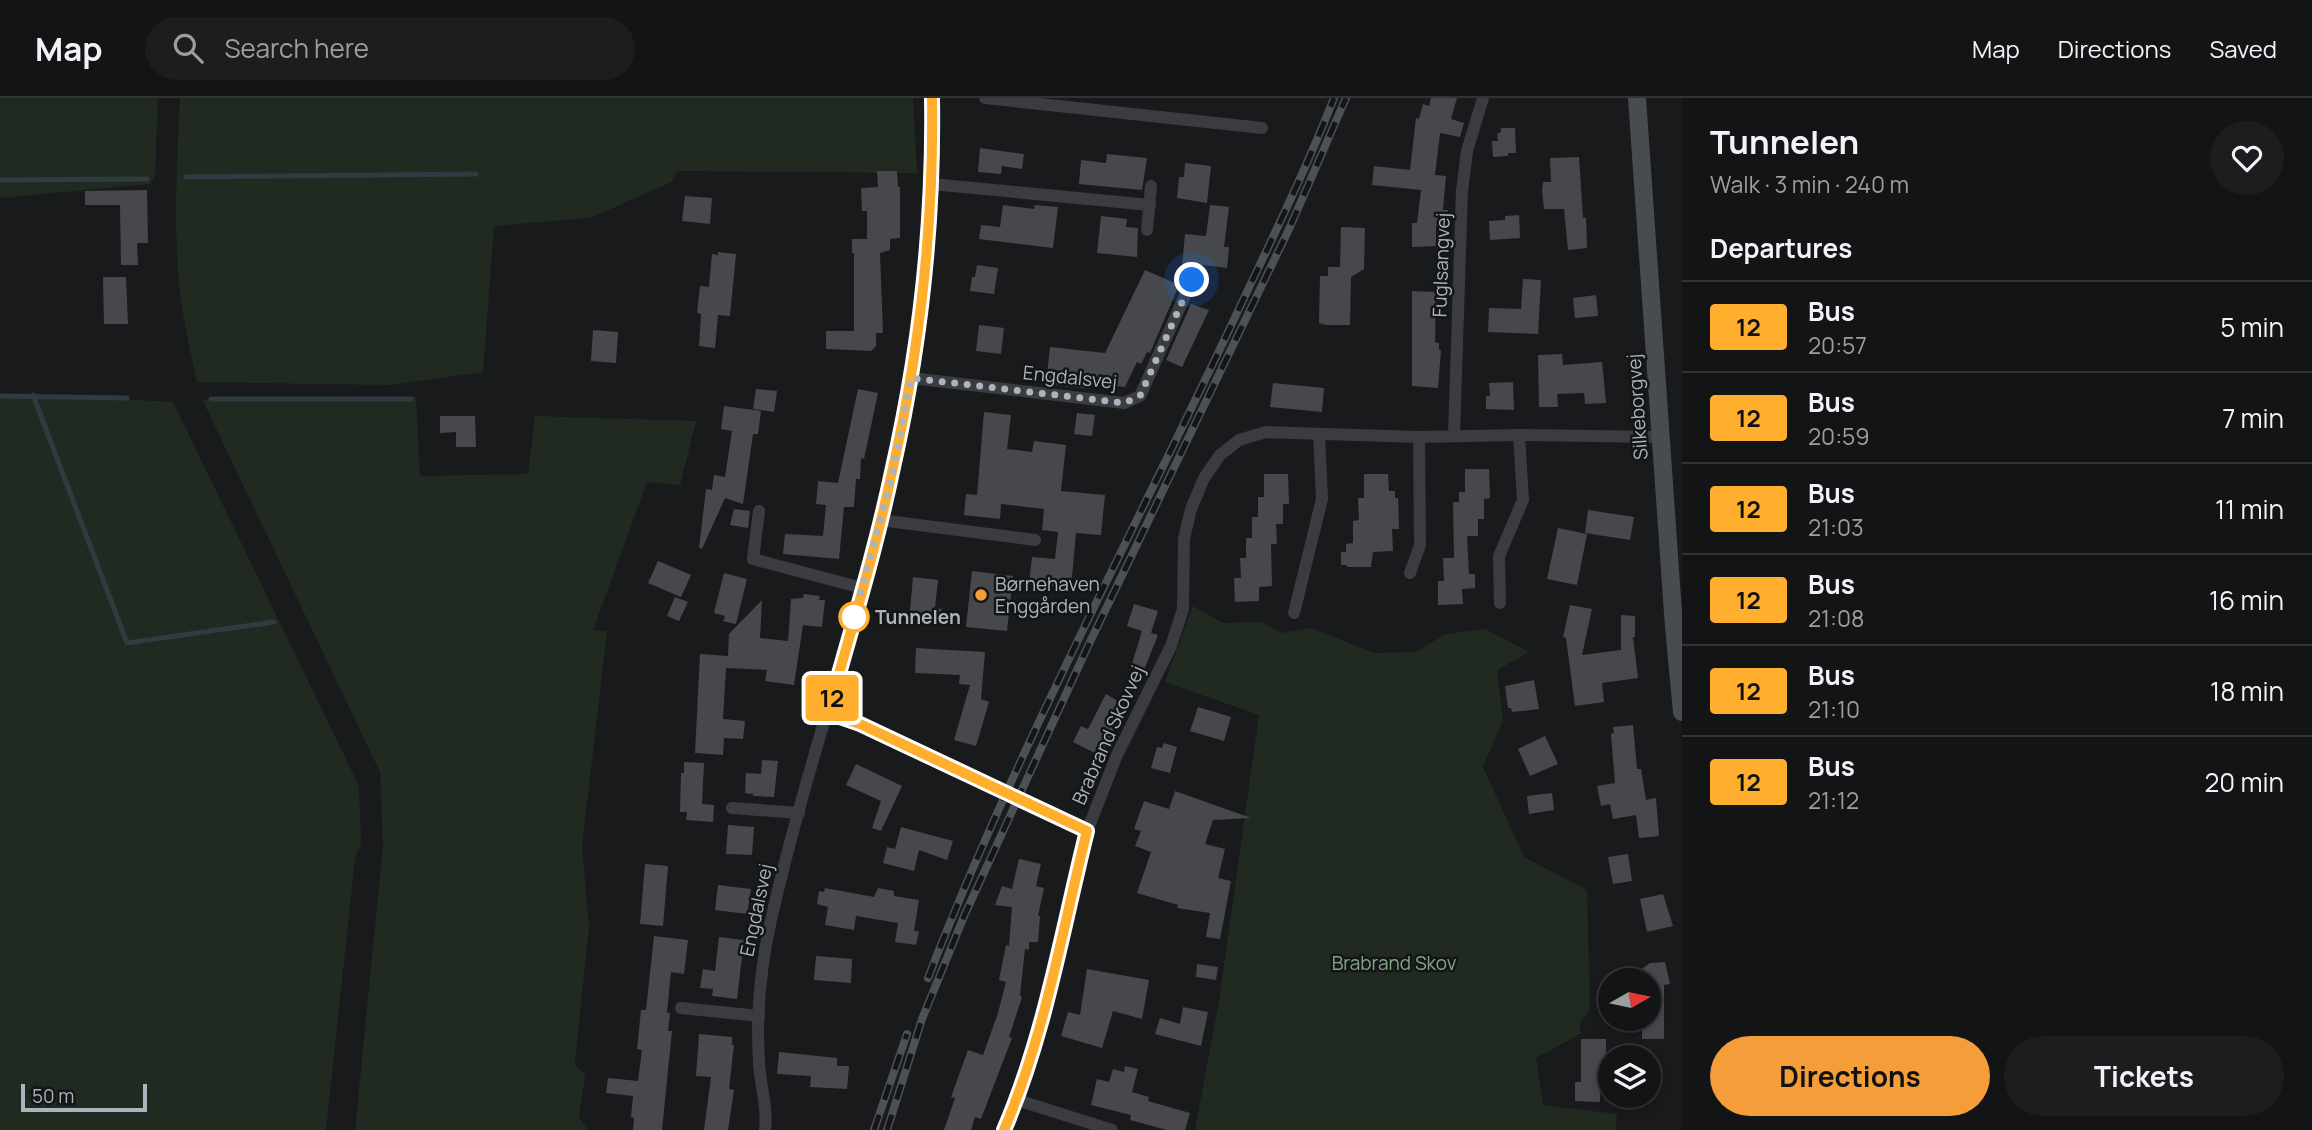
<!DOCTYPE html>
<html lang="en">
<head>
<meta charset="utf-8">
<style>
	body { margin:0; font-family:Manrope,sans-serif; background:#1c1d1e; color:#f1f3f6; height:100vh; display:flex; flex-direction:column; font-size:26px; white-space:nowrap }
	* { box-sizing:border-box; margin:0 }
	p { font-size:23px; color:#9d9ea0 }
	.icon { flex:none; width:38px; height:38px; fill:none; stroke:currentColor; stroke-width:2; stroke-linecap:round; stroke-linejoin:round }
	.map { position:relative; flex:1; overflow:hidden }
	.sheet { display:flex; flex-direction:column; background:#131415; width:630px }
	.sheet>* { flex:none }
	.badge { padding:0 14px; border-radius:5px; font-size:24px; line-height:46px }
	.needle { width:46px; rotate:81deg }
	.buttons { position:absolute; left:1598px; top:870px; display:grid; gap:14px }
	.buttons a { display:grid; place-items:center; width:63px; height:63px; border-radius:50%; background:#131415; box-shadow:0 4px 10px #0003,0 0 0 2px #323334; font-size:35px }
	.scale { position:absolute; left:21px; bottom:18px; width:126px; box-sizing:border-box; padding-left:7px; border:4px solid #acb3bb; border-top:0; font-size:19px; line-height:24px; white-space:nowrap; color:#acb3bb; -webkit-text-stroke:5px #141517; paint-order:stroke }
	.you { position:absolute; width:35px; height:35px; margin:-18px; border:5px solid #fff; border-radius:50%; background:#1a73e8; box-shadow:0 0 0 10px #1a73e833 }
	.map>.badge { position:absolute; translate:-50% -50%; box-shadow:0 0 0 4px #fff }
	h2 { padding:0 28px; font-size:26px; line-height:63px }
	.round { display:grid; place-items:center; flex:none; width:74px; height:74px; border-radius:37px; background:#1c1d1e }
	.head { display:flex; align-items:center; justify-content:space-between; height:119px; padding:0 28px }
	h1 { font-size:33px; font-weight:700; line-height:52px }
	.action { display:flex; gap:14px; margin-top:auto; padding:14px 28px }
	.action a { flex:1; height:80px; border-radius:42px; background:#f49d39; color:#111; font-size:28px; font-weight:700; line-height:80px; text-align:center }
	.action a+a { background:#1c1d1e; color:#f1f3f6 }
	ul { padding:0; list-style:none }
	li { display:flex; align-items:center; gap:21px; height:91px; padding:0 28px; border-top:2px solid #323334 }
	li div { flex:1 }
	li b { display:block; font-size:26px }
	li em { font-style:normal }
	li .badge { min-width:77px; font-weight:700; text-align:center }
	header { display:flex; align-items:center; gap:42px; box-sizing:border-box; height:98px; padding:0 35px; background:#131415; border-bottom:2px solid #323334 }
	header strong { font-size:33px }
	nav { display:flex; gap:38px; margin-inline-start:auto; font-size:24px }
	.search { width:490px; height:63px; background:#1c1d1e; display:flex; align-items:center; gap:18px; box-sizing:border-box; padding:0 24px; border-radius:38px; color:#9d9ea0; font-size:26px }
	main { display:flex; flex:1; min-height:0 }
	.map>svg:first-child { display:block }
</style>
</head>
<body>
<header>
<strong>Map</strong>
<div class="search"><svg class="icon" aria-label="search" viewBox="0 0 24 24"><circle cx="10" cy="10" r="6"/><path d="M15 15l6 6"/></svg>Search here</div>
<nav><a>Map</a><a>Directions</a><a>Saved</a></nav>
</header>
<main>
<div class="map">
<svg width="1682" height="1032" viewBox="0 0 1682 1032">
	<rect width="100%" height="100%" fill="#191a1c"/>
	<g fill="#212a21">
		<path d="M0 0H158L155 77 150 86 0 100Z"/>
		<path d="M180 0H913L917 75 678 73 672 84 590 120 494 128 483 274 390 287 197 284C189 248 180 210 178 173 174 116 177 57 180 0Z"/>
		<path d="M38 297 173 304 359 688 361 746 355 761 326 1032H0V298Z"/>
		<path d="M416 299 420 378 528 376 535 318 696 323 680 387 647 384 593 532 607 533 582 748 589 829 575 966 585 977 579 1019 588 1032H355L383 749 380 674 203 303 212 300Z"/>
		<path d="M1193 508 1223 525 1261 524 1281 535 1311 530 1374 555 1417 554 1445 536 1485 531 1529 554 1497 572 1503 622 1483 669 1524 759 1587 792 1590 912 1580 924V936L1536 960 1543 1007 1617 1016 1616 1032H1195L1219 903 1259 617 1165 584Z"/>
	</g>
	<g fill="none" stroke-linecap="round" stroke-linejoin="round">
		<g stroke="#2f3b40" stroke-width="5">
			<path d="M186 79 476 76"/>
			<path d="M0 82 147 81"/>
			<path d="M33 297 127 545 274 524"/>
			<path d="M0 298 127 300"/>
			<path d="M211 301H411"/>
		</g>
	</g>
	<g fill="#46484c">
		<path d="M1431 0H1457L1451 21 1464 25 1460 39 1440 35 1435 77 1446 78 1443 112H1448L1447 128H1436V148L1412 149V125H1417L1421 92 1372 87 1374 68 1410 72 1416 20 1419 21 1423 6 1429 8Z"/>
		<path d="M1501 30H1515L1516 55H1508V58L1493 59 1492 43H1498L1497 36 1501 34Z"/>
		<path d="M980 50 1024 56 1022 71 1002 68 1001 76 978 74Z"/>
		<path d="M1107 56 1147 60 1142 92 1079 86 1081 62 1106 65Z"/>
		<path d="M1579 59 1583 120H1586L1587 150 1568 152 1564 111H1544L1542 91 1543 84H1551L1550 60Z"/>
		<path d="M1185 65 1211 68 1207 105 1177 100 1179 79H1184Z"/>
		<path d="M877 73H897L898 89H900V140L890 141V152L880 155 883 235H876V248L871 253 826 251V233H854V155H852V141H867V113H862L861 90 878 89Z"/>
		<path d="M147 92 148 145H137L138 167H121L120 107H85V93Z"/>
		<path d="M685 98 712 100 710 126 682 123Z"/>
		<path d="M1003 107 1034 111 1035 107 1058 109 1053 150 979 141 981 127 1000 129Z"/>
		<path d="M1210 107 1229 109 1224 149H1229L1227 170 1195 166 1194 170 1182 168 1185 136 1206 138Z"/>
		<path d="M1519 117 1520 140 1490 142 1489 123 1505 122V118Z"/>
		<path d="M1101 118 1127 121 1126 129 1138 130 1137 159 1097 155Z"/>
		<path d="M1341 129 1365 130 1364 171 1351 179 1350 227H1326L1319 225 1320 178H1328V169H1340Z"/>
		<path d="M718 154 736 156 730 218 718 217 715 250 699 248 701 216 697 215 700 188 709 189 712 156 718 157Z"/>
		<path d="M977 167 998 170 994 196 970 193 972 179H975Z"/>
		<path d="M1145 172 1179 187 1150 255 1147 254 1141 266 1137 264 1125 289 1090 285V291L1046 286 1050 249 1105 255Z"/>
		<path d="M103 179H126L128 226H104Z"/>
		<path d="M1523 181 1541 182 1538 236 1488 234 1489 210 1521 211Z"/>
		<path d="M1412 193 1436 194 1435 244 1439 245V252H1441L1438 290 1412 288Z"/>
		<path d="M1596 197 1598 218 1575 220 1573 200Z"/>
		<path d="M1191 206 1209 212 1182 269 1166 262Z"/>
		<path d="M979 227 1004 230 1001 256 976 253Z"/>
		<path d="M593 232 618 234 616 265 591 263Z"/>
		<path d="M1562 256 1563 267 1602 264 1606 305 1585 306 1584 295 1557 296 1558 309H1539L1538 257Z"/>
		<path d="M1513 284 1514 312 1486 311V298H1490L1489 285Z"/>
		<path d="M1273 285 1324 290 1322 314 1270 309Z"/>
		<path d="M756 291 777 293 774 314 753 311Z"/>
		<path d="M858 291 878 295 864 361 861 360 860 381H856L854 409H844L839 461 783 456 785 436 823 438 826 407 816 406 818 383 838 385Z"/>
		<path d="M724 308 761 313 758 336H753L743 406 725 400 702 451 699 450 706 391 712 392 714 377 725 379 732 333 721 331Z"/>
		<path d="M984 314 1011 317 1007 351 1032 354 1034 343 1066 347 1061 393 1105 397 1101 437 1076 435 1071 490 1029 485 1032 459 1055 461 1058 434 1042 432 1044 411 1001 406 1000 421 964 417 966 396 977 397Z"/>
		<path d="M1077 315 1095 317 1092 338 1074 336Z"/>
		<path d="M440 318H475L476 349H456V334L440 335Z"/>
		<path d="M1465 371H1489L1490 400 1484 401V421H1478V438H1467L1469 476H1475V490L1462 491 1463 506 1438 507V483H1444L1443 460H1454L1453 404H1459V394H1465Z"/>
		<path d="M1264 376H1288L1289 406H1283V426H1276L1277 446H1271L1272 488 1259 489V503L1235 504 1234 480H1241L1240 460H1246V440H1252V419H1258V399H1264Z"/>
		<path d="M1364 376H1388L1389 393H1395V400H1398L1399 431H1392L1393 453 1373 454 1371 469H1347V467H1341V454H1346V446L1353 445V423L1359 422 1358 400H1364Z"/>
		<path d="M734 411 750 413 748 430 730 427Z"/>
		<path d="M1588 412 1634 419 1630 442 1585 435Z"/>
		<path d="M1558 430 1587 436 1577 487 1547 481Z"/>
		<path d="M658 463 691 477 681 499 648 485Z"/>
		<path d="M972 473 1013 478 1007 533 966 529Z"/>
		<path d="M724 475 747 481 736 526 723 523 725 518 714 515Z"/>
		<path d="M913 479 938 482 935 510 942 511 940 526 909 523Z"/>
		<path d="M804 496 820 498 819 502H825L822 529 803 527 794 587 765 583 767 572 726 570 723 621 745 623 743 641 724 640 723 657 695 655 700 556 728 558 729 536 762 502 760 540 788 543 791 501 803 500Z"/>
		<path d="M675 499 688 504 679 523 667 518Z"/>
		<path d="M1134 506 1158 513 1151 535 1158 537 1144 572 1131 569 1142 533 1127 528Z"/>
		<path d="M1570 507 1592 511 1582 557 1621 552V517L1635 518V539H1633L1638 580 1602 585 1604 604 1575 608 1566 540 1563 539Z"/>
		<path d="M916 550 985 554 981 601 989 604 976 648 954 642 970 587 959 586 960 577 915 575Z"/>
		<path d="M1534 582 1539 611 1512 614 1511 610H1508L1505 588Z"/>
		<path d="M1106 596 1118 603 1114 612 1122 616 1101 658 1073 644 1081 628 1088 631Z"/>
		<path d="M1198 609 1231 619 1224 643 1190 633Z"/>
		<path d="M1633 627 1637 671H1641L1646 702 1656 700 1659 738 1639 740 1636 717 1613 721 1610 706 1601 708 1597 688 1615 685 1611 636 1614 635 1613 629Z"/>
		<path d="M1545 638 1558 666 1530 678 1518 651Z"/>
		<path d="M1164 645 1177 649 1170 675 1151 670 1157 649 1162 650Z"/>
		<path d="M762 662 778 663 774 699 753 698V696L745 695 746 675 761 676Z"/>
		<path d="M684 664 704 665 702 706 714 707 713 724 686 722 687 714H680L681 675H684Z"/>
		<path d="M856 666 902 688 881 733 872 730 881 703 846 687Z"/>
		<path d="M1175 693 1251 720 1213 722 1205 746 1225 751 1218 780 1231 783 1220 841 1206 839 1210 815 1177 810 1178 807 1137 795 1151 754 1135 748 1141 733 1134 731 1144 703 1169 711Z"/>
		<path d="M1552 695 1554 712 1529 716 1527 698Z"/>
		<path d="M728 727 754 729 752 757 726 756Z"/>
		<path d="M901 729 953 743 947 762 919 752 914 773 883 765 887 749 895 751Z"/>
		<path d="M1628 756 1632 783 1613 786 1608 759Z"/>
		<path d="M1019 761 1041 766 1036 788 1044 790 1038 818H1040L1038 844H1029V852L1025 851 1020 898 1022 899 1009 939 1012 940 981 1021 975 1019 971 1032H944L955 1000 951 999 968 952 983 957 998 915 1006 884 999 882 1006 847 1009 848 1012 809 995 807 1002 788 1012 791Z"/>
		<path d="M645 766 668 768 663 828 640 826Z"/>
		<path d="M718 787 751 791 747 816 715 812Z"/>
		<path d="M825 790 874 799 878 790 894 793V798L919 802 914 833H919L916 847 895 844 898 825 856 818 854 832 825 827 828 809 817 806 819 793 824 794Z"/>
		<path d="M1663 796 1673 828 1647 834 1640 801Z"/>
		<path d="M654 838 688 842 684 876 671 874 667 915H670L668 933H672L662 1032H633L634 1020 631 1019 633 998 606 995 608 980 638 983 642 952 637 951 641 912H646Z"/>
		<path d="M719 839 744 842 737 901 712 898 713 891 700 890 703 871 715 873Z"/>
		<path d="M816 858 852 861 851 885 814 882Z"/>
		<path d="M1665 864 1670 886 1664 887V941H1642V920H1648V882H1645L1643 870 1650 865Z"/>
		<path d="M1197 866 1218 869 1216 882 1196 879Z"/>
		<path d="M1087 871 1149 882 1142 921 1113 913 1102 950 1061 938 1068 914 1080 917Z"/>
		<path d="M1183 909 1208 914 1201 948 1155 936 1160 920 1180 926Z"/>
		<path d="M699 936 732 939V947H734L729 991 734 992 728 1032H704L711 979 696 978Z"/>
		<path d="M1581 941H1606V978H1600V1004L1575 1003V984H1581Z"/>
		<path d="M779 954 837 960V968H849L847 991 810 989 811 978 777 976Z"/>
		<path d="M1125 968 1138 971 1132 994 1149 999 1148 1003 1190 1015 1185 1032H1167L1130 1022 1131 1017 1091 1007 1097 981 1109 984 1113 971 1124 974Z"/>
	</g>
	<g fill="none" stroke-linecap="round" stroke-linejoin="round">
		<g stroke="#3a3c41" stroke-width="12">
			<path d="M985 0 1262 30"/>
			<path d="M931 86 1150 107"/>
			<path d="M1147 132 1151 88"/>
			<path d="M911 280 1124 305 1140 298 1192 182"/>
			<path d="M1454 337 1462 93 1467 53 1483 0"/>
			<path d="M759 413 753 461 862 490"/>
			<path d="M880 422 1035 442"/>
			<path d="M1410 475 1420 447 1419 339"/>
			<path d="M1500 505 1499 458 1523 402 1519 337"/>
			<path d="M1294 515 1322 401 1319 336"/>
			<path d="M828 616 860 626 982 684"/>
			<path d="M732 710 799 715"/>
			<path d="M681 910 759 918"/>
			<path d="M1017 1002 1112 1032"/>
			<path d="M765 1032C768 1008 760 988 759 964 756 918 761 867 771 822 805 672 857 527 892 378 921 254 934 127 932 0"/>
			<path d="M1004 1032 1017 1002 1037 942 1087 733 1117 657 1171 548 1183 511 1184 441 1191 411 1204 380 1220 357 1239 342 1266 334 1419 339 1519 337 1660 339"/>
		</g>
		<path stroke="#484c51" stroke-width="18" d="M1637 0 1674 529 1682 614"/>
		<defs>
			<g id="rail">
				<path d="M928 880C1014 658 1127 447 1229 232 1265 155 1303 79 1334 0"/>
				<path d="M874 1032 907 936"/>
				<path d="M887 1032 922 921 965 816 1088 548 1290 129 1346 0"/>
			</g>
		</defs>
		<use href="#rail" stroke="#4d5156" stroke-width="8"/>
		<use href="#rail" stroke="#141517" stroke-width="5" stroke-dasharray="16" stroke-linecap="butt"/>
	</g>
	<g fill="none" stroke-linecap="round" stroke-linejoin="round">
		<defs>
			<path id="line" d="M932 0C934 126 920 251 892 374 875 455 850 535 828 615L860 626 1087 733C1062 833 1045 937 1004 1032"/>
		</defs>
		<use href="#line" stroke="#fff" stroke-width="16"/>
		<use href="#line" stroke="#ffae2d" stroke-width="10"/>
		<path stroke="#acb3bb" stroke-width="7" stroke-dasharray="0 12.6" d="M854 519 892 378 911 280 1124 305 1140 298 1192 182"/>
	</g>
	<circle fill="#f49d39" stroke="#141517" stroke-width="2.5" cx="981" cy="497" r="7"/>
	<circle fill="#fff" stroke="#ffae2d" stroke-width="3.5" cx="854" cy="519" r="14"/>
	<g text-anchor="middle" stroke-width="5" stroke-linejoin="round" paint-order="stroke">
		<g font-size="19" fill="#acb3bb" stroke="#141517">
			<text transform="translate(1441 167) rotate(-88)" y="7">Fuglsangvej</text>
			<text transform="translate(1070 279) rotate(6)" y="7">Engdalsvej</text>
			<text transform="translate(1637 309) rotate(-94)" y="7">Silkeborgvej</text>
			<text transform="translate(1108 637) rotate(-66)" y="7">Brabrand Skovvej</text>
			<text transform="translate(756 812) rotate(-78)" y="7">Engdalsvej</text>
		</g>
		<g font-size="19" fill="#acb3bb" stroke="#141517" text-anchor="start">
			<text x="995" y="493">Børnehaven<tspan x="995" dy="22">Enggården</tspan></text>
		</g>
		<g font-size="19" font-weight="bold" fill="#acb3bb" stroke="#141517" text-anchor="start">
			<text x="875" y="526">Tunnelen</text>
		</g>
		<g font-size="19" fill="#85a683" stroke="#141517">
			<text x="1394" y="872">Brabrand Skov</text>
		</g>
	</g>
</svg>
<div class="buttons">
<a><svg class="needle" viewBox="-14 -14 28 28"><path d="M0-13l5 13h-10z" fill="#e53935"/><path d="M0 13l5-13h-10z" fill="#9d9ea0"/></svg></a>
<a><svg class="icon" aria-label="layers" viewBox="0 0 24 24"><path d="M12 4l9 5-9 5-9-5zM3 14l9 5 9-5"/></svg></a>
</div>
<div class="scale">50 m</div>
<div class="you" style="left:1192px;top:182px"></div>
<b class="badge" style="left:832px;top:600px;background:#ffae2d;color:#111">12</b>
</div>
<section class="sheet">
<div class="head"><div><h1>Tunnelen</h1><p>Walk · 3 min · 240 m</p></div><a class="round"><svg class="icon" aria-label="heart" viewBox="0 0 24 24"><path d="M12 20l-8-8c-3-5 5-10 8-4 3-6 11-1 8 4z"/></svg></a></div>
<h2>Departures</h2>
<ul>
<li><span class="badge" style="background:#ffae2d;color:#111">12</span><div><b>Bus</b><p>20:57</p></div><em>5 min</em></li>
<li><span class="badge" style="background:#ffae2d;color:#111">12</span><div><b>Bus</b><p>20:59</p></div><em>7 min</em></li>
<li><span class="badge" style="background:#ffae2d;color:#111">12</span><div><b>Bus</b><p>21:03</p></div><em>11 min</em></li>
<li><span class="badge" style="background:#ffae2d;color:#111">12</span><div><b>Bus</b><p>21:08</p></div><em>16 min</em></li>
<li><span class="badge" style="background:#ffae2d;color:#111">12</span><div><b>Bus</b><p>21:10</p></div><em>18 min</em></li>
<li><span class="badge" style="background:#ffae2d;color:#111">12</span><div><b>Bus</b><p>21:12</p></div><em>20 min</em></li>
</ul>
<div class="action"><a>Directions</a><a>Tickets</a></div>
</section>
</main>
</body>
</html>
